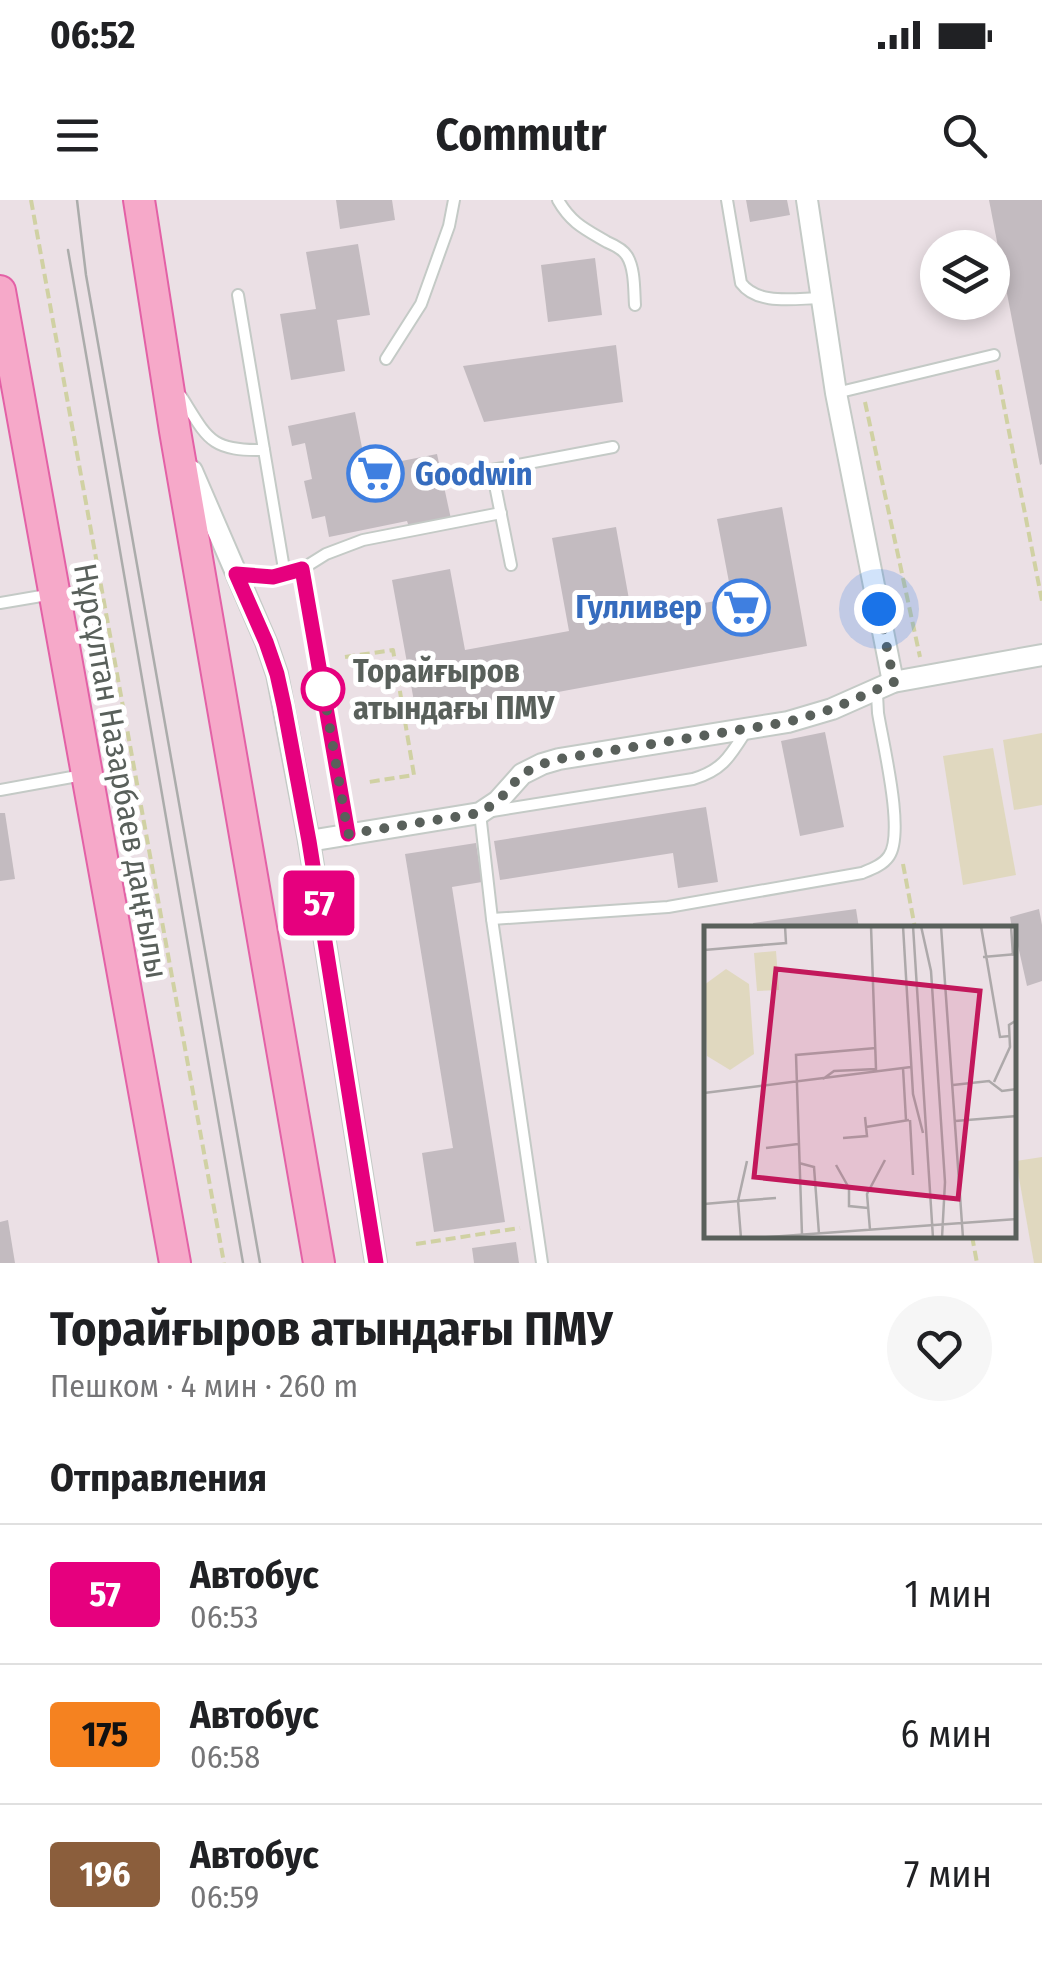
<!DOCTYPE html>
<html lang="ru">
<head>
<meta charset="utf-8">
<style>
	body { margin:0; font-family:"Fira Sans Condensed",sans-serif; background:#f6f6f6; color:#202124; height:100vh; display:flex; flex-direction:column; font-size:38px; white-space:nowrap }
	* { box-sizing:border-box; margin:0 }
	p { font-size:32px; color:#757577 }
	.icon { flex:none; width:55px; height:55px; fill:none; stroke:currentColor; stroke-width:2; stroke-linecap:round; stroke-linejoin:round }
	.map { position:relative; height:1063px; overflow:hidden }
	.side { display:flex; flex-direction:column; background:#fff; flex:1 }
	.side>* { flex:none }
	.badge { padding:0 20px; border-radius:8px; font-size:35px; line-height:65px }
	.fabs { position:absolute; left:920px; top:30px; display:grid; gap:20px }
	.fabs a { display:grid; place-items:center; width:90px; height:90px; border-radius:50%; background:#fff; box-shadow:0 5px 15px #0003; font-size:50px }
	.you { position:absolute; width:50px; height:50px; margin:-25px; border:8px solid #fff; border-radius:50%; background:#1a73e8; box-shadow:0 0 0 15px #1a73e833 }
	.map>.badge { position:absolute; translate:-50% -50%; box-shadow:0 0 0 5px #fff }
	h2 { padding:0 50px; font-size:38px; line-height:90px }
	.round { display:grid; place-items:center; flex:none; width:105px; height:105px; border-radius:52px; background:#f6f6f6 }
	.overview { display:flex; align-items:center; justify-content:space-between; height:170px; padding:0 50px }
	h1 { font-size:48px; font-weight:700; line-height:75px }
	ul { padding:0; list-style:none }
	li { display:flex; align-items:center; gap:30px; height:140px; padding:0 50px; border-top:2px solid #e0e0e0 }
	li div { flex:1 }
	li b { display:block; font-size:38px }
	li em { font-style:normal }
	li .badge { min-width:110px; font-weight:700; text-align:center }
	.status { display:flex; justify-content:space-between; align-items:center; height:70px; padding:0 50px; background:#fff; direction:ltr }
	.status svg { height:28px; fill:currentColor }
	header { display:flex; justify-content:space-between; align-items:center; height:130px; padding:0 50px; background:#fff; font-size:45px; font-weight:700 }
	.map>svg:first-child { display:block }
</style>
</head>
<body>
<div class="status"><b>06:52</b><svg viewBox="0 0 49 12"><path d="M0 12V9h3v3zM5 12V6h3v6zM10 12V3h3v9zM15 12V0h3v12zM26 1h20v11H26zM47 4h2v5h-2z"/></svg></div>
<header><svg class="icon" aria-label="menu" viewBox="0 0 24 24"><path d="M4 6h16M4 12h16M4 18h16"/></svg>Commutr<svg class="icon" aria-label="search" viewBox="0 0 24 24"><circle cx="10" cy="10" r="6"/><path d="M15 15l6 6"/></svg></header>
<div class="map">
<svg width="1042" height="1063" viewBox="0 0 1042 1063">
	<rect width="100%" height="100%" fill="#ebe0e5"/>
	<g fill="#e0d8bf">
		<path d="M1042 533V605L1014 610 1003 540Z"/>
		<path d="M993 548 1016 675 963 685 943 556Z"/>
		<path d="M1042 957V1063H1034L1016 961Z"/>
	</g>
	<g fill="#c3bbc0">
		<path d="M336 0H392L395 20 340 29Z"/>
		<path d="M746 0H787L790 15 750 22Z"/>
		<path d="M989 0H1042V264L1040 265Z"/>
		<path d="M358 44 370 115 337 120 345 171 291 180 280 114 316 109 306 52Z"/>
		<path d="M595 58 602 115 548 122 541 65Z"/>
		<path d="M616 145 623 202 484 222 463 166Z"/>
		<path d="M355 212 366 268 437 254 451 319 409 327 407 321 329 337 325 316 312 319 304 281 312 279 305 243 292 246 288 226Z"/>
		<path d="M782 307 807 446 417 518 392 380 450 369 465 450 569 431 552 338 616 327 632 416 732 398 717 319Z"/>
		<path d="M825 532 844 627 800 636 781 541Z"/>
		<path d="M706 607 718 682 678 688 673 653 500 680 494 641Z"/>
		<path d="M0 613H5L15 679 0 681Z"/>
		<path d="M476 643 482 682 452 687 505 1022 434 1032 422 953 453 948 405 654Z"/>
		<path d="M856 709 859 728H754L753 723Z"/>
		<path d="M1039 709 1042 725V781L1027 786 1014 728H1012L1010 717Z"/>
		<path d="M8 1020 15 1063H0V1022Z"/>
		<path d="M516 1042 519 1063H474L472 1048Z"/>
	</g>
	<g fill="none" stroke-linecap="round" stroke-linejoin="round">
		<defs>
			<g id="lane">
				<path d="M558 0C571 23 585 29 607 42 614 45 623 49 627 56 635 69 634 90 635 105"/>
				<path d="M727 0 741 83C758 106 796 98 822 98"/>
				<path d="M238 95 285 375"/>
				<path d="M386 159 421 104 449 26 454 0"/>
				<path d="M836 193 994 155"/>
				<path d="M181 196C208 239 210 251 264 250"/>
				<path d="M511 365 492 270 613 247"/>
				<path d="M302 369 348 633"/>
				<path d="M238 374 261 377 285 375 302 369 326 354 363 340 501 313"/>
				<path d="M0 403 53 394"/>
				<path d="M0 590 83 575"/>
				<path d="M492 719 668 707 862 673C872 669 883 665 889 656 905 633 883 544 878 513L877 494 881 491"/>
				<path d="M542 1063 492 719 480 613 693 579C723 570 730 556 746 531"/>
			</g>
			<g id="street">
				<path d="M807 0 836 193 893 482"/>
				<path d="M192 271 266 442 277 474 309 641 376 1063"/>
				<path d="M309 641 480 613 498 601 522 574 542 564 559 559 788 522 832 509 893 482 1042 455"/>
			</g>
			<g id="primary">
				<path d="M139 0 175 231 319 1063"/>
				<path d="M0 91 175 1063"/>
			</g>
		</defs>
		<use href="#lane" stroke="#c4cac6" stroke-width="14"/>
		<use href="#street" stroke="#c4cac6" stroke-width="24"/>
		<use href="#primary" stroke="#e361a6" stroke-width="34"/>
		<g stroke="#d0d1a3" stroke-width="4" stroke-dasharray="10 5" stroke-linecap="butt">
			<path d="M31 0 224 1063"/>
			<path d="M997 170 1042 401"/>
			<path d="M865 202 920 457"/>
			<path d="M345 457 393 450 414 575 369 582"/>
			<path d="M903 664 915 728"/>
			<path d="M972 1036 977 1063"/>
			<path d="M416 1044 520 1028"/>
		</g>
		<use href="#lane" stroke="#fff" stroke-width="10"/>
		<use href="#street" stroke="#fff" stroke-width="20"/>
		<use href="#primary" stroke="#f6a9c9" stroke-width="30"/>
		<g stroke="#abacab" stroke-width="2.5">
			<path d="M77 0 86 75 260 1063"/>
			<path d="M68 50 243 1063"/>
		</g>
	</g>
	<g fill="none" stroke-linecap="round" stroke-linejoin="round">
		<defs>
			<path id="line" d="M348 634 302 369 273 377 236 374 266 442 277 474 284 506 309 641 376 1063"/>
		</defs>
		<use href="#line" stroke="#fff" stroke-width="22"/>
		<use href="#line" stroke="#e6007e" stroke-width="15"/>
		<path stroke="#59605b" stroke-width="10" stroke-dasharray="0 18" d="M323 489 322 482 348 634 480 613 498 601 522 574 542 564 559 559 788 522 832 509 894 482 879 409"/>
	</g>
	<defs>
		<symbol id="supermarket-ring" viewBox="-11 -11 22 22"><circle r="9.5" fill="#fff" stroke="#3f7fe0" stroke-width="1.5"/><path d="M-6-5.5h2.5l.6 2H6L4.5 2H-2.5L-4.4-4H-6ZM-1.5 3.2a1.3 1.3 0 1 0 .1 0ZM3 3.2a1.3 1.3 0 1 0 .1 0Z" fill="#3f7fe0"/></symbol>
	</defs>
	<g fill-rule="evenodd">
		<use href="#supermarket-ring" x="344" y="242" width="63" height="63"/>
		<use href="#supermarket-ring" x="710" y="376" width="63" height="63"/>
	</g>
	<circle fill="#fff" stroke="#e6007e" stroke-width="5" cx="323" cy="489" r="20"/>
	<g text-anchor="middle" stroke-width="10" stroke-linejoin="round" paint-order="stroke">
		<g font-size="32" font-weight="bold" fill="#366cbe" stroke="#fff" text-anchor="start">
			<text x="415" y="285">Goodwin</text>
			<text x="702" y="418" text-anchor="end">Гулливер</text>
		</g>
		<g font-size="32" font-weight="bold" fill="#59605b" stroke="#fff" text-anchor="start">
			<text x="353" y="482">Торайғыров<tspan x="353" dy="37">атындағы ПМУ</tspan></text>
		</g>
		<g font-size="32" fill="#59605b" stroke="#fff">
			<text transform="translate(121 571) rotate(80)" y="11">Нұрсұлтан Назарбаев даңғылы</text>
		</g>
	</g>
	<g transform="translate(704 726)">
		<rect width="312" height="312" fill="#ebe0e5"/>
		<path d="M72 25 75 64 53 65 50 27ZM22 43 45 58 50 128 26 144 3 130 0 59Z" fill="#e0d8bf"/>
		<path fill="none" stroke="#ada9aa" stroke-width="2.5" d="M199 0 209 168 219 207M209 0 229 312M217 0 227 45 241 256 238 312M237 0 259 312M277 0 296 111 306 110M307 0 309 30M0 24 82 17 81 0M279 31 313 28M199 142 202 194M119 153 130 145 172 143 167 0M290 156 306 121 305 99 313 94M249 159 285 155 298 165 313 163M0 167 207 141M206 194 209 249M251 195 313 190M162 201 205 194M139 212 163 210 161 191M62 222 94 218M95 237 110 241 115 308M132 239 145 262V280L164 282M0 278 34 275 43 235M166 304 163 268 181 234M98 309 92 129 172 122M37 312 34 275 72 272M52 312 313 293"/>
		<path fill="#c2185b" fill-opacity="0.15" stroke="#c2185b" stroke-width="5" d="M72 43 276 65 254 273 50 251Z"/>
		<rect width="312" height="312" fill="none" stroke="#59605b" stroke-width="5"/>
	</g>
</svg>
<div class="fabs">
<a><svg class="icon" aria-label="layers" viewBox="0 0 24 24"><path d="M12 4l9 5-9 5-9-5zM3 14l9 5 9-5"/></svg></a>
</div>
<div class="you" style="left:879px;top:409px"></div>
<b class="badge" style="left:319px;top:703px;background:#e6007e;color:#fff">57</b>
</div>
<section class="side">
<div class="overview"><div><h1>Торайғыров атындағы ПМУ</h1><p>Пешком · 4 мин · 260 m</p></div><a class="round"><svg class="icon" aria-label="heart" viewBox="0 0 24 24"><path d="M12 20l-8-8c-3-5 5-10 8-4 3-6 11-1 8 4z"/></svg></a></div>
<h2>Отправления</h2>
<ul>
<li><span class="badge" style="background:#e6007e;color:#fff">57</span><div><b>Автобус</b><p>06:53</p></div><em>1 мин</em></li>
<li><span class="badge" style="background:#f58220;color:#111">175</span><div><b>Автобус</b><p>06:58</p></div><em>6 мин</em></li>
<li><span class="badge" style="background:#8b5e3c;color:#fff">196</span><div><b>Автобус</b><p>06:59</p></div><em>7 мин</em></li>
</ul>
</section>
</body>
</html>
